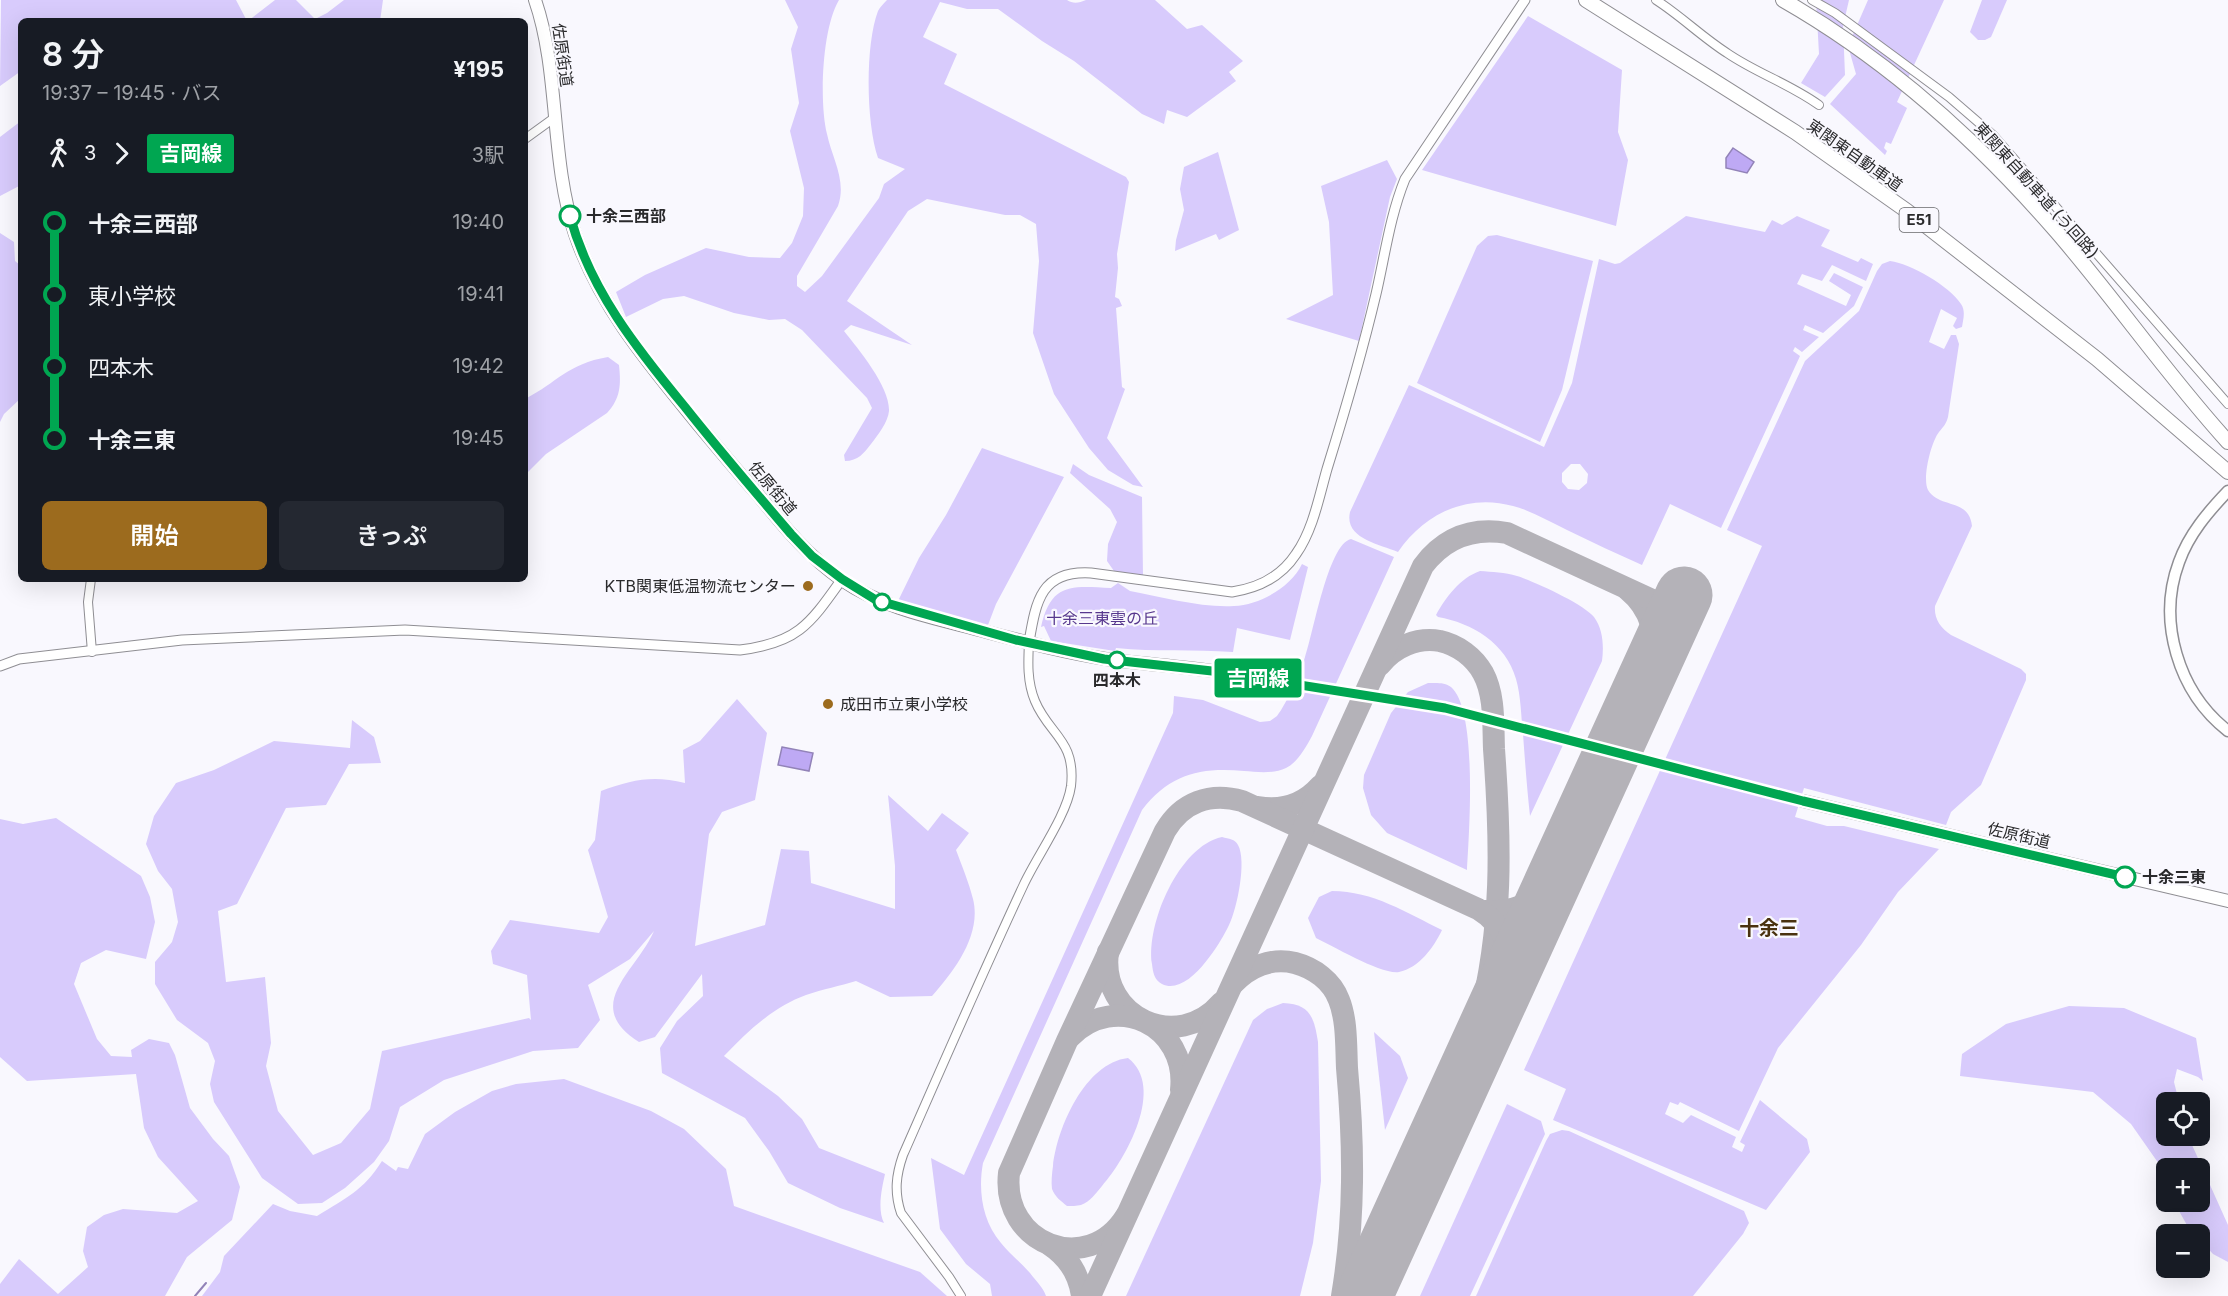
<!DOCTYPE html>
<html lang="ja">
<head>
<meta charset="utf-8">
<style>
	body { margin:0; font-family:Inter,"Noto Sans JP",sans-serif; background:#242831; color:#f1f3f6; height:100vh; display:flex; flex-direction:column; font-size:22px; white-space:nowrap }
	* { box-sizing:border-box; margin:0 }
	p { font-size:20px; color:#9ea1a6 }
	.icon { flex:none; width:33px; height:33px; fill:none; stroke:currentColor; stroke-width:2; stroke-linecap:round; stroke-linejoin:round }
	.map { position:relative; flex:1; overflow:hidden }
	.drawer { position:absolute; left:18px; top:18px; width:510px; height:564px; display:flex; flex-direction:column; background:#171b24; border-radius:9px; box-shadow:0 6px 24px #0002 }
	.drawer>* { flex:none }
	.badge { padding:0 12px; border-radius:4px; font-size:21px; line-height:39px }
	.fabs { position:absolute; left:2156px; top:1092px; display:grid; gap:12px }
	.fabs a { display:grid; place-items:center; width:54px; height:54px; border-radius:9px; background:#171b24; box-shadow:0 6px 24px #0002; font-size:30px }
	.map>.badge { position:absolute; translate:-50% -50%; box-shadow:0 0 0 3px #fff }
	.legs { display:flex; align-items:center; gap:9px; height:66px; padding:0 24px; font-size:20px }
	.legs p { margin-inline-start:auto }
	.overview { display:flex; align-items:center; justify-content:space-between; height:102px; padding:0 24px }
	h1 { font-size:33px; font-weight:600; line-height:45px }
	.action { display:flex; gap:12px; margin-top:auto; padding:12px 24px }
	.action a { flex:1; height:69px; border-radius:9px; background:#9c6b1e; color:#fff; font-size:24px; font-weight:600; line-height:69px; text-align:center }
	.action a+a { background:#242831; color:#f1f3f6 }
	ul { padding:0 24px; list-style:none }
	li { display:flex; align-items:center; gap:21px; height:72px; font-size:22px }
	li i { display:grid; place-items:center; width:9px; height:100%; margin:0 8px; background:currentColor }
	li i::after { content:''; width:15px; height:15px; margin:-8px; border:4px solid; border-radius:50%; background:#171b24 }
	li p { margin-inline-start:auto }
	li:first-child i { background:linear-gradient(#0000 50%,currentColor 0) }
	li:last-child i { background:linear-gradient(currentColor 50%,#0000 0) }
	.map>svg:first-child { display:block }
</style>
</head>
<body>
<div class="map">
<svg width="2228" height="1296" viewBox="0 0 2228 1296">
	<rect width="100%" height="100%" fill="#f9f8fe"/>
	<g fill="#d8cbfc" fill-rule="evenodd">
		<path d="M1 0H236L247 21H21V71L0 86Z"/>
		<path d="M275 0H296L315 19 327 13 344 0H383L380 21H248Z"/>
		<path d="M785 0H839C822 28 819 102 827 134 832 158 847 181 838 206L797 276V286L805 292 822 276 879 198 884 184 905 169 878 158C866 123 865 45 878 11 880 7 884 3 887 0H1067C1073 4 1079 3 1086 0H1155L1187 29 1202 25 1243 61 1229 72 1236 81 1187 117 1167 110 1164 124 1142 114 1074 61 1042 41 998 9H967L940 2 923 37 957 54 944 84 1126 177 1129 182 1117 254 1118 268 1115 297 1119 299 1122 306 1116 308 1122 387 1125 389 1107 438 1143 487 1133 485 1108 470 1089 448 1054 394 1033 333 1039 261 1036 224 1020 215H1005L927 199 908 211 847 301 912 345 851 325 844 331C859 350 890 387 889 411 888 422 878 435 871 444 864 453 858 461 845 461L844 455 872 408 867 398 802 330 785 319 769 320 734 313 684 296 663 299 626 317 616 292 645 275 706 248 749 257 780 258 792 243 803 216 804 188 790 131 799 103 791 49 798 27Z"/>
		<path d="M1816 0H1849L1843 26 1845 75 1825 97 1801 83 1819 54Z"/>
		<path d="M1868 0H1944L1897 102 1907 108 1891 144 1886 142 1884 148 1887 151 1885 155 1830 104 1856 74 1848 46Z"/>
		<path d="M1982 0H2007L1991 37 1985 40H1978L1970 32Z"/>
		<path d="M1528 16 1622 70 1618 132 1628 160 1616 226 1422 170Z"/>
		<path d="M21 121V185L0 196V137Z"/>
		<path d="M1218 152 1239 230 1219 240 1216 234 1175 251 1176 240 1184 210 1180 189 1184 167Z"/>
		<path d="M1387 160 1397 179 1390 197 1359 341 1286 319 1333 295 1329 222 1321 186Z"/>
		<path d="M1686 216 1765 232 1772 220 1782 225 1797 216 1830 230 1821 246 1858 262 1861 258 1873 264 1866 281 1832 265 1822 281 1802 274 1797 284 1846 306 1851 295 1829 281 1834 273 1863 287 1854 306 1823 333 1805 325 1803 330 1819 337 1802 352 1795 347 1793 351 1800 356 1721 528 1670 504 1642 565C1617 554 1592 542 1567 530 1550 522 1532 511 1513 506 1467 493 1424 514 1398 552 1378 544 1344 538 1350 512L1409 385 1544 447 1572 383 1599 259 1615 264 1620 263ZM1571 464H1580L1588 474 1587 483 1579 490 1568 489 1562 482V473Z"/>
		<path d="M0 233 14 242 15 261 21 266V398L4 414 0 422Z"/>
		<path d="M1497 235 1593 261 1562 390 1540 442 1417 383 1477 246 1488 236Z"/>
		<path d="M1890 261C1912 264 1949 286 1961 304 1966 311 1963 320 1962 327L1956 329 1953 326 1957 318 1941 309 1929 342 1944 349 1951 335H1956L1959 344 1948 417C1946 424 1944 426 1939 432 1931 442 1922 479 1928 490 1940 509 1969 498 1972 526L1935 606C1934 619 1940 627 1951 635L2021 669 2026 674V680L1981 785 1951 812 1946 825 1804 788 1795 817 1827 826H1844L1939 849 1898 892 1861 945 1778 1048 1739 1131 1680 1102 1678 1105 1670 1102 1665 1114 1683 1123 1691 1115 1736 1137 1732 1147 1742 1152 1745 1145 1740 1142 1760 1100 1807 1139 1810 1152 1807 1156 1766 1210 1553 1120 1566 1089 1524 1070 1762 546 1727 530 1805 361 1859 311 1877 271 1882 264Z"/>
		<path d="M608 357 619 365C621 384 621 398 607 413L546 454 525 475V399C558 382 567 364 608 357Z"/>
		<path d="M982 448 1064 477 996 604 988 625 898 601 919 558 946 515Z"/>
		<path d="M1073 464 1089 475 1142 497 1143 576 1114 571 1107 561 1108 544 1117 522 1110 509 1070 473Z"/>
		<path d="M1351 539 1394 557 1312 736C1306 747 1297 763 1286 768 1274 774 1257 772 1244 771 1200 767 1170 774 1142 810L983 1163C978 1190 982 1221 1001 1243 1010 1254 1021 1263 1030 1273 1036 1281 1043 1287 1046 1296H992L990 1284 966 1264 940 1229 931 1158 964 1175 1173 713 1174 696 1203 700 1260 722 1270 721 1277 716C1287 703 1300 673 1305 657 1313 635 1328 544 1351 539Z"/>
		<path d="M1302 564 1308 567 1290 640 1237 628 1233 652C1194 649 1155 652 1116 648L1115 651 1051 641 1044 626 1041 627C1051 582 1072 586 1111 588L1118 583 1130 591C1162 597 1202 608 1234 606 1260 605 1291 587 1302 564Z"/>
		<path d="M1480 571C1492 572 1505 572 1517 576 1533 581 1584 604 1594 617 1603 629 1604 646 1602 661L1530 816C1527 789 1525 761 1523 734 1521 716 1521 696 1516 679 1506 643 1472 623 1438 617L1436 615C1446 597 1460 578 1480 571Z"/>
		<path d="M1428 683C1436 683 1445 682 1451 687 1478 710 1469 834 1467 870L1387 833 1371 815 1363 788 1364 775 1391 713 1408 692Z"/>
		<path d="M737 699 767 733 755 800 722 812 709 834 695 946 765 925 781 849 809 851 811 883 895 909V866L888 795 928 831 942 813 969 833 956 850C962 866 969 883 973 899 982 935 954 971 932 996L890 997 856 981C840 986 823 989 806 995 773 1007 748 1031 724 1056L778 1096 802 1119 819 1148 885 1174C882 1188 877 1209 884 1223L840 1208 788 1183 769 1151 745 1118 662 1073 660 1048 677 1021 703 996 702 974 655 1037 639 1042C581 1005 636 972 654 931L630 959 588 985 600 1020 578 1048 533 1051 444 1080 400 1107 389 1141 374 1162 345 1188 322 1203 298 1204 262 1178 214 1102 210 1084 215 1061 208 1043 177 1020 155 984V962L172 942 178 922 172 889 158 871 146 844 154 816 176 783 214 770 274 741 350 748 352 720 374 737 381 763 349 764 326 805 286 808 237 904 218 911 226 982 265 977 271 1043 266 1066 278 1111 313 1155 341 1143 370 1109 382 1051 529 1018 531 1020 527 975 493 964 491 951 510 920 599 933 608 917 588 850 595 840 601 791C632 780 652 775 685 783L683 750 700 741Z"/>
		<path d="M56 818 141 876 150 897 155 922 146 959 106 950 81 963 74 984 97 1039 111 1056 132 1057 131 1050 149 1039 169 1043 175 1055 190 1108 213 1139 229 1156 240 1187 232 1220 187 1257 165 1296H0V1284L19 1259 58 1294 88 1267 83 1251 87 1227 104 1215 123 1209 177 1213 198 1201 158 1157 144 1128 136 1074 27 1081 0 1057V819L23 824Z"/>
		<path d="M1222 837C1229 839 1235 839 1238 845 1247 861 1237 909 1229 925 1220 944 1188 997 1162 984 1154 980 1153 972 1152 964 1146 924 1179 846 1222 837Z"/>
		<path d="M1332 891C1373 891 1407 913 1442 930 1434 947 1419 968 1399 972 1382 975 1333 946 1316 938L1308 918 1319 897Z"/>
		<path d="M1283 1003C1310 1004 1314 1017 1318 1042L1321 1181 1313 1243 1300 1296H1126L1253 1020 1267 1009Z"/>
		<path d="M2069 1006 2124 1008 2196 1038 2203 1081 2198 1077 2177 1069 2174 1082 2179 1102H2166V1136H2188L2228 1225V1262L2213 1254 2199 1239V1234H2195L2188 1227 2174 1202H2199V1168H2166V1174L2131 1124 2093 1092 1960 1076 1962 1054 2006 1024Z"/>
		<path d="M1374 1032 1400 1056 1408 1078 1385 1130Z"/>
		<path d="M1128 1058C1166 1087 1126 1159 1102 1186 1096 1193 1090 1202 1081 1205 1077 1206 1071 1206 1067 1206 1061 1201 1055 1197 1052 1189 1051 1182 1052 1173 1053 1166 1057 1128 1085 1063 1128 1058Z"/>
		<path d="M564 1079 651 1111 684 1129 726 1169 734 1206 920 1272 947 1296H202L220 1272 224 1256 273 1204 290 1211 317 1216C346 1198 363 1191 382 1161L396 1171 398 1167 408 1169 425 1134 455 1112 492 1091 516 1084Z"/>
		<path d="M1507 1104 1541 1121 1545 1134 1470 1296H1420Z"/>
		<path d="M1562 1130 1569 1131 1744 1211 1749 1223 1743 1234 1693 1296H1476L1546 1141 1550 1134Z"/>
	</g>
	<g fill="#bea9f4" stroke="#9283b8" stroke-width="1.5">
		<path d="M1733 148 1754 162 1747 173 1726 168V158Z"/>
		<path d="M782 747 813 753 809 771 778 765Z"/>
	</g>
	<g fill="none" stroke-linecap="round" stroke-linejoin="round">
		<path stroke="#9283b8" stroke-width="2" d="M195 1296 206 1283"/>
		<g stroke="#b4b2b8" stroke-width="22">
			<path d="M1628 590C1651 609 1658 636 1652 664"/>
			<path d="M1380 665C1394 647 1417 637 1440 641 1458 645 1474 657 1483 673 1495 695 1493 724 1494 749 1501 844 1503 926 1479 1020"/>
			<path d="M1258 807C1282 811 1304 804 1320 786"/>
			<path d="M1485 911C1511 913 1533 905 1551 886"/>
			<path d="M1108 952C1099 1018 1178 1053 1221 1003"/>
			<path d="M1233 984C1249 967 1271 957 1295 963 1314 968 1332 981 1339 1000 1347 1020 1346 1046 1347 1068 1354 1145 1355 1219 1342 1296"/>
			<path d="M1070 1037C1115 991 1188 1025 1181 1090"/>
			<path d="M1126 1216C1087 1278 1001 1244 1009 1173L1067 1041 1165 831C1182 802 1210 792 1242 801L1478 909C1504 925 1515 951 1508 981L1450 1107"/>
			<path d="M1050 1245C1068 1257 1079 1274 1082 1296"/>
			<path d="M1090 1296 1423 566C1444 538 1472 527 1507 533L1676 611"/>
		</g>
		<path stroke="#b4b2b8" stroke-width="57" d="M1364 1296 1684 595"/>
		<path stroke="#d0cfd4" stroke-width="12" stroke-dasharray="12 6" stroke-linecap="butt" d="M1274 681 1445 708 1803 801"/>
		<defs>
			<g id="minor">
				<path d="M1656 0C1681 16 1702 37 1727 53 1756 73 1790 84 1819 105"/>
				<path d="M1812 0 1835 13 1949 97 1993 135 2228 404"/>
				<path d="M525 139 554 118"/>
				<path d="M91 579 88 602 92 652"/>
				<path d="M961 1296 949 1277 901 1213C894 1192 896 1175 903 1155 943 1064 982 974 1024 884 1037 856 1067 815 1071 786 1076 740 1049 735 1035 701 1027 682 1028 662 1029 642"/>
			</g>
			<g id="tertiary">
				<path d="M1029 642C1036 601 1041 570 1091 573L1232 592C1258 588 1281 577 1296 554 1313 530 1319 497 1327 469 1345 411 1362 353 1376 294 1385 255 1390 216 1405 179L1525 0"/>
				<path d="M0 666 19 659 182 640 405 630 740 650C798 643 810 624 842 579"/>
			</g>
			<path id="secondary" d="M2228 491C2208 512 2189 534 2179 562 2157 621 2178 692 2228 731"/>
			<g id="trunk">
				<path d="M535 0C560 72 550 160 575 234 600 307 649 364 697 423 717 447 738 472 759 496 784 527 809 557 842 580 880 606 924 616 968 627 1014 639 1060 652 1106 659 1142 664 1177 666 1213 671 1233 674 1254 678 1274 681"/>
				<path d="M1803 801 2228 901"/>
			</g>
			<g id="motorway">
				<path d="M1586 0 1795 132 1907 211 2097 359 2228 472"/>
				<path d="M1783 0C1888 60 1977 140 2056 231 2115 299 2167 375 2228 442"/>
			</g>
		</defs>
		<use href="#minor" stroke="#8f8e93" stroke-width="10"/>
		<use href="#tertiary" stroke="#8f8e93" stroke-width="11"/>
		<use href="#secondary" stroke="#8f8e93" stroke-width="13"/>
		<use href="#trunk" stroke="#8f8e93" stroke-width="14"/>
		<use href="#motorway" stroke="#8f8e93" stroke-width="16"/>
		<use href="#minor" stroke="#fff" stroke-width="8"/>
		<use href="#tertiary" stroke="#fff" stroke-width="9"/>
		<use href="#secondary" stroke="#fff" stroke-width="10"/>
		<use href="#trunk" stroke="#fff" stroke-width="12"/>
		<use href="#motorway" stroke="#fff" stroke-width="14"/>
	</g>
	<g fill="none" stroke-linecap="round" stroke-linejoin="round">
		<defs>
			<path id="line-1" d="M570 216C590 290 637 349 685 407 719 450 755 492 791 534L812 556 842 579 876 600 1016 640 1104 659 1212 671 1445 708 1803 801 2125 877"/>
		</defs>
		<use href="#line-1" stroke="#fff" stroke-width="14"/>
		<use href="#line-1" stroke="#00a651" stroke-width="9"/>
	</g>
	<g fill="#fff" stroke="#00a651" stroke-width="3">
		<circle cx="570" cy="216" r="10"/>
		<circle cx="882" cy="602" r="8"/>
		<circle cx="1117" cy="660" r="8"/>
		<circle cx="2125" cy="877" r="10"/>
	</g>
	<g fill="#9c6b1e" stroke="#f9f8fe" stroke-width="2">
		<circle cx="808" cy="586" r="6"/>
		<circle cx="828" cy="704" r="6"/>
	</g>
	<g text-anchor="middle" stroke-width="4.5" stroke-linejoin="round" paint-order="stroke">
		<rect fill="#f9f8fe" stroke="#68686b" stroke-width="1.5" x="1899.5" y="208" width="39" height="24" rx="4.5"/>
		<g font-size="15" font-weight="bold" fill="#2a2a2c">
			<text x="1919" y="225">E51</text>
		</g>
		<g font-size="16" fill="#2a2a2c" stroke="#f9f8fe">
			<text transform="translate(563 55) rotate(82)" y="6">佐原街道</text>
			<text transform="translate(1855 155) rotate(35)" y="6">東関東自動車道</text>
			<text transform="translate(2037 190) rotate(48)" y="6">東関東自動車道 (う回路)</text>
			<text transform="translate(773 488) rotate(50)" y="6">佐原街道</text>
			<text transform="translate(2019 835) rotate(13)" y="6">佐原街道</text>
		</g>
		<g font-size="16" font-weight="bold" fill="#2a2a2c" stroke="#f9f8fe" text-anchor="start">
			<text x="586" y="222">十余三西部</text>
			<text x="1117" y="686" text-anchor="middle">四本木</text>
			<text x="2142" y="883">十余三東</text>
		</g>
		<g font-size="16" fill="#2a2a2c" stroke="#f9f8fe" text-anchor="end">
			<text x="796" y="592">KTB関東低温物流センター</text>
			<text x="840" y="710" text-anchor="start">成田市立東小学校</text>
		</g>
		<g font-size="16" fill="#57388e" stroke="#f9f8fe">
			<text x="1102" y="624">十余三東雲の丘</text>
		</g>
		<g font-size="20" font-weight="bold" fill="#4a320f" stroke="#f9f8fe">
			<text x="1769" y="935">十余三</text>
		</g>
	</g>
</svg>
<div class="fabs">
<a><svg class="icon" aria-label="locate" viewBox="0 0 24 24"><circle cx="12" cy="12" r="6"/><path d="M12 2v4M12 18v4M2 12h4M18 12h4"/></svg></a>
<a>+</a>
<a>−</a>
</div>
<b class="badge" style="left:1258px;top:678px;background:#00a651;color:#fff">吉岡線</b>
<section class="drawer">
<div class="overview"><div><h1>8 分</h1><p>19:37 – 19:45 · バス</p></div><b>¥195</b></div>
<div class="legs"><svg class="icon" aria-label="walk" viewBox="0 0 24 24"><circle cx="13" cy="4" r="2"/><path d="M13 8l-2 6 4 7M11 14l-3 7M7 12l3-4h3l4 4"/></svg>3<svg class="icon" aria-label="forward" viewBox="0 0 24 24"><path d="M9 5l7 7-7 7"/></svg><b class="badge" style="background:#00a651;color:#fff">吉岡線</b><p>3駅</p></div>
<ul>
<li><i style="color:#00a651"></i><b>十余三西部</b><p>19:40</p></li>
<li><i style="color:#00a651"></i><span>東小学校</span><p>19:41</p></li>
<li><i style="color:#00a651"></i><span>四本木</span><p>19:42</p></li>
<li><i style="color:#00a651"></i><b>十余三東</b><p>19:45</p></li>
</ul>
<div class="action"><a>開始</a><a>きっぷ</a></div>
</section>
</div>
</body>
</html>
